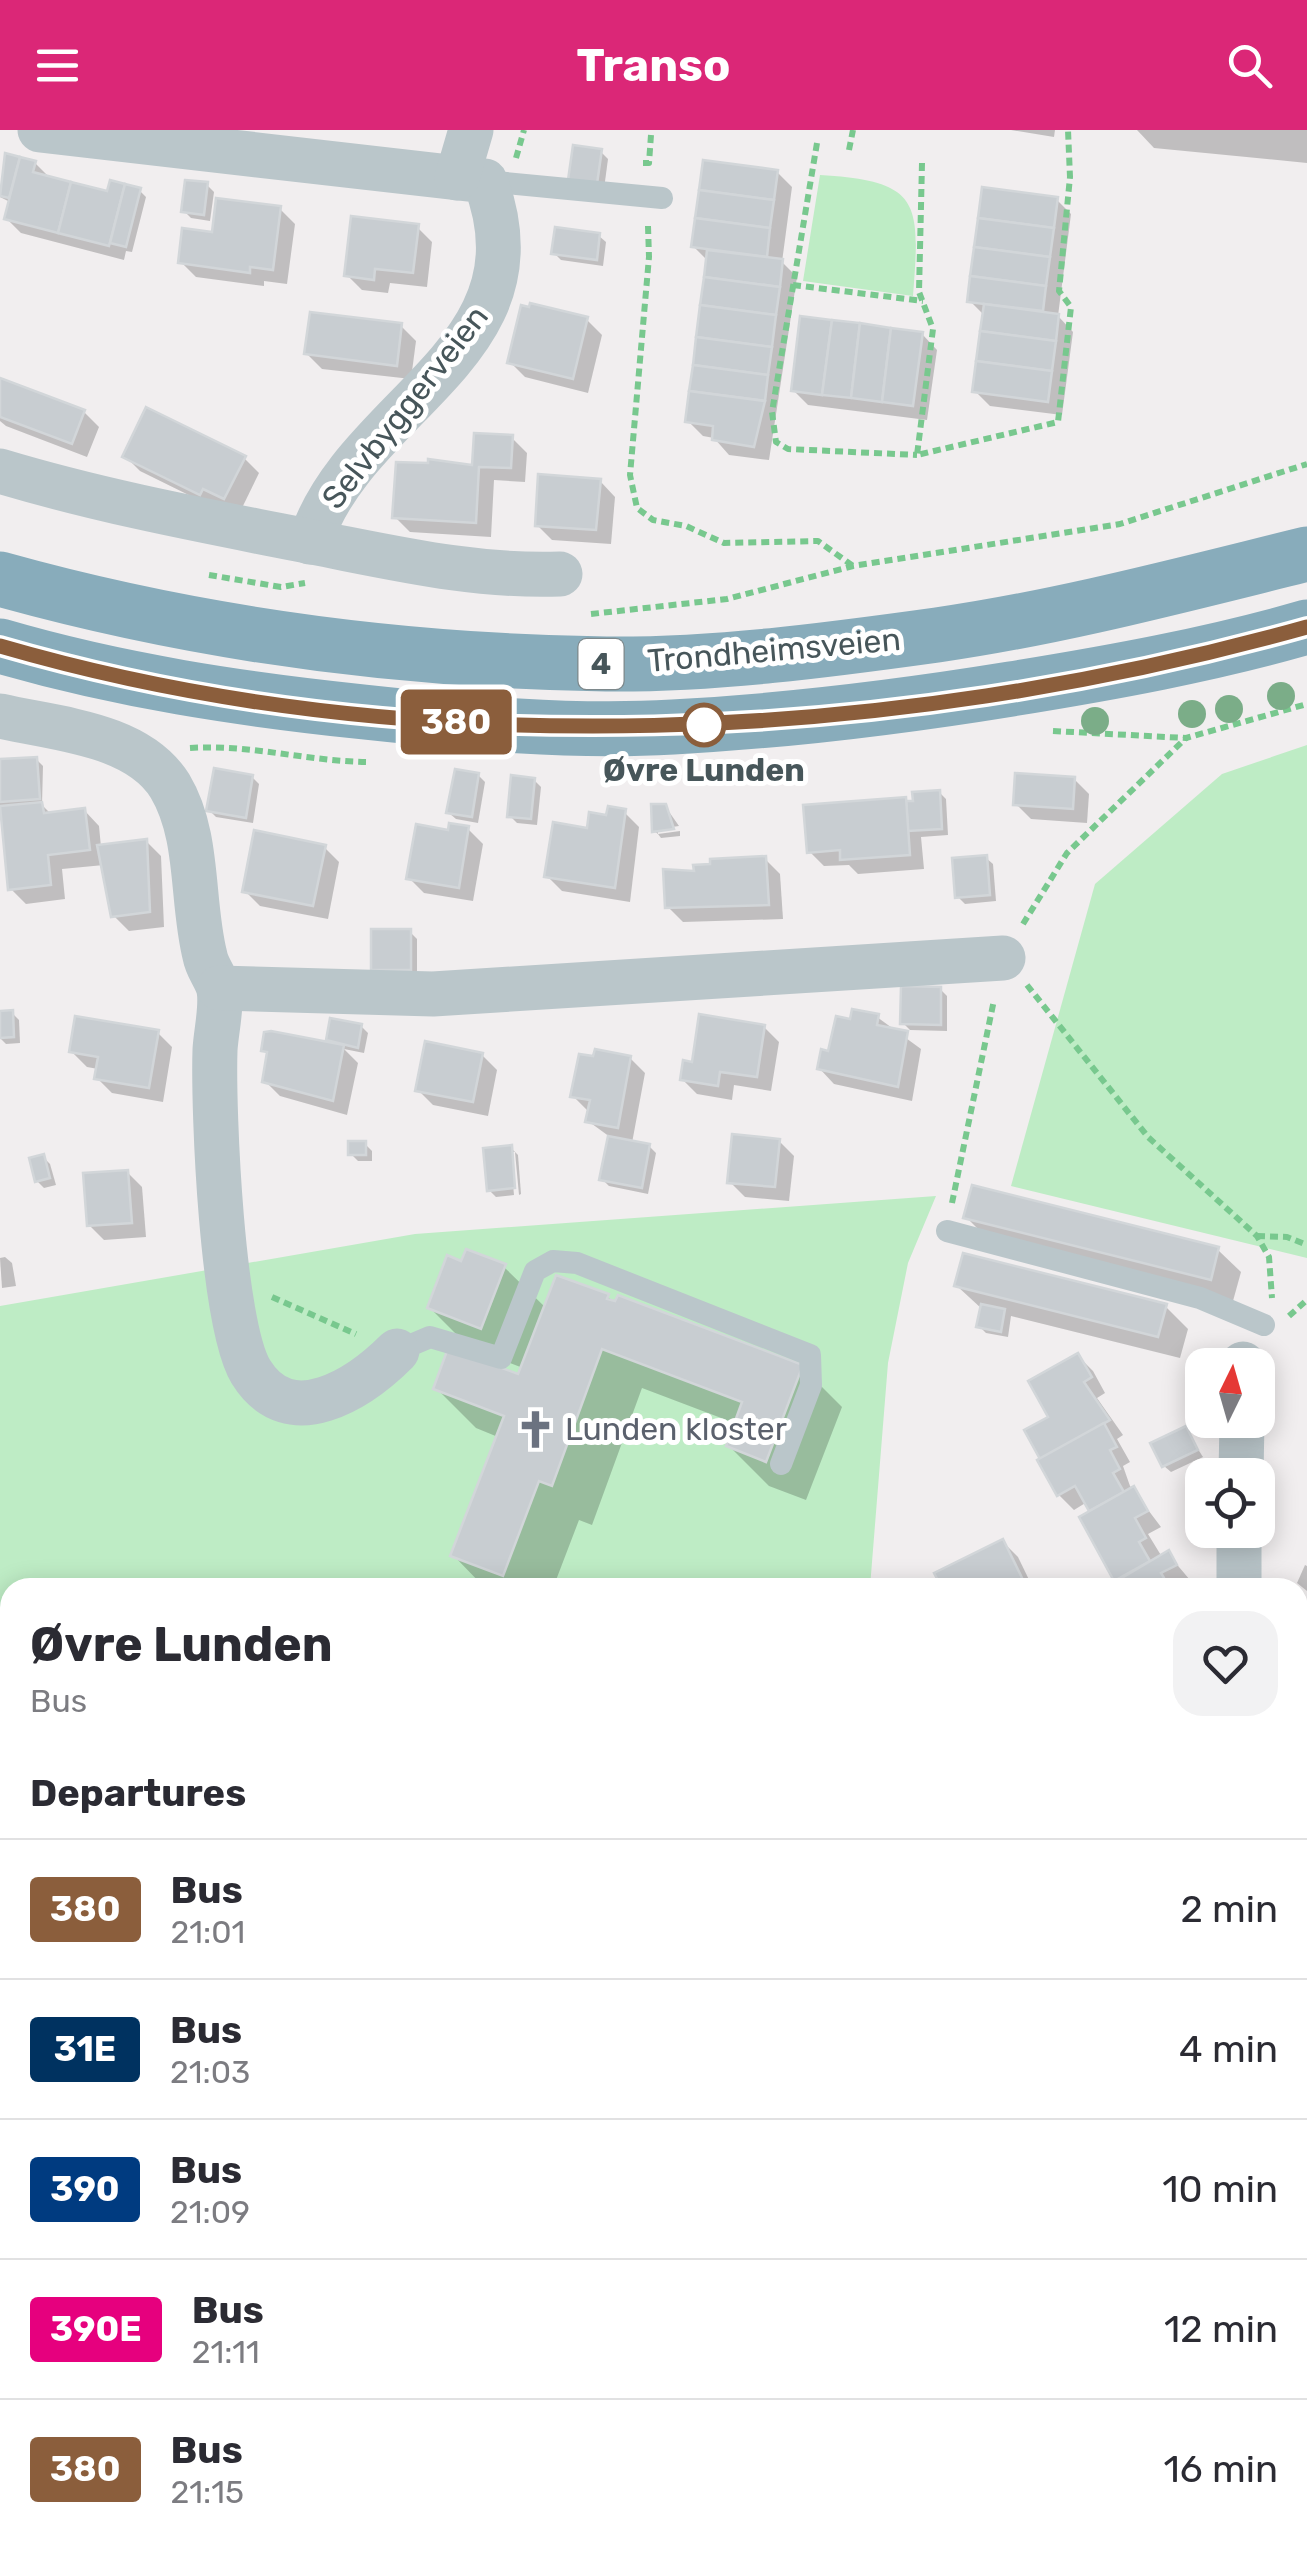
<!DOCTYPE html>
<html lang="en">
<head>
<meta charset="utf-8">
<style>
	body { margin:0; font-family:Rubik,sans-serif; background:#f2f2f3; color:#2b2b33; height:100vh; display:flex; flex-direction:column; font-size:38px; white-space:nowrap }
	* { box-sizing:border-box; margin:0 }
	p { font-size:32px; color:#7c7c81 }
	.icon { flex:none; width:55px; height:55px; fill:none; stroke:currentColor; stroke-width:2; stroke-linecap:round; stroke-linejoin:round }
	.map { position:relative; flex:1; overflow:hidden }
	.side { position:absolute; left:0px; top:1448px; width:1308px; height:982px; display:flex; flex-direction:column; background:#fff; border-radius:30px 30px 0 0; box-shadow:0 5px 25px #0003 }
	.side>* { flex:none }
	.badge { padding:0 20px; border-radius:8px; font-size:35px; line-height:65px }
	.needle { width:65px; rotate:5deg }
	.buttons { position:absolute; left:1185px; top:1218px; display:grid; gap:20px }
	.buttons a { display:grid; place-items:center; width:90px; height:90px; border-radius:20px; background:#fff; box-shadow:0 5px 25px #0003; font-size:50px }
	.map>.badge { position:absolute; translate:-50% -50%; box-shadow:0 0 0 5px #fff }
	h2 { padding:0 30px; font-size:38px; line-height:90px }
	.round { display:grid; place-items:center; flex:none; width:105px; height:105px; border-radius:30px; background:#f2f2f3 }
	.headline { display:flex; align-items:center; justify-content:space-between; height:170px; padding:0 30px }
	h1 { font-size:48px; font-weight:700; line-height:75px }
	ul { padding:0; list-style:none }
	li { display:flex; align-items:center; gap:30px; height:140px; padding:0 30px; border-top:2px solid #e1e1e2 }
	li div { flex:1 }
	li b { display:block; font-size:38px }
	li em { font-style:normal }
	li .badge { min-width:110px; font-weight:700; text-align:center }
	header { display:flex; justify-content:space-between; align-items:center; height:130px; padding:0 30px; background:#db2777; color:#fff; font-size:45px; font-weight:700 }
	.map>svg:first-child { display:block }
</style>
</head>
<body>
<header><svg class="icon" aria-label="menu" viewBox="0 0 24 24"><path d="M4 6h16M4 12h16M4 18h16"/></svg>Transo<svg class="icon" aria-label="search" viewBox="0 0 24 24"><circle cx="10" cy="10" r="6"/><path d="M15 15l6 6"/></svg></header>
<div class="map">
<svg width="1307" height="2429" viewBox="0 0 1307 2429">
	<rect width="100%" height="100%" fill="#f1eeef"/>
	<g fill="#beecc5">
		<path d="M820 45C922 51 920 73 913 166L803 151Z"/>
		<path d="M1307 615V1128L1011 1056 1095 754 1222 644Z"/>
		<path d="M936 1066 908 1133 888 1233 870 1457 10 1458V1616L0 1605V1176L415 1104Z"/>
	</g>
	<g fill="#0003">
		<path d="M1011 0H1055L1054 7Z"/>
		<path d="M1137 0H1307V33L1154 18Z"/>
		<path d="M601 22 608 29 604 59 578 56Z"/>
		<path d="M6 26 35 33 51 49 108 64 124 56 139 60 146 67 132 122 126 121 124 130 21 103 6 88 10 72 0 67Z"/>
		<path d="M777 42 792 57 782 132 797 147 769 330 729 325 714 308 703 306 688 291 708 131 694 117Z"/>
		<path d="M207 55 214 62 210 91 191 88 184 81Z"/>
		<path d="M1056 69 1071 84 1058 186 1073 202 1062 285 990 276 975 261 985 186 970 171Z"/>
		<path d="M280 79 295 94 287 154 264 151V156L196 147 181 132 214 104Z"/>
		<path d="M417 97 432 112 427 157 390 153 388 163 362 160 347 145Z"/>
		<path d="M599 106 606 112 603 136 561 130 554 123Z"/>
		<path d="M587 190 602 205 588 263 525 247 510 232Z"/>
		<path d="M401 196 416 211 411 249 322 239 307 224Z"/>
		<path d="M922 204 937 220 927 290 808 275 793 260Z"/>
		<path d="M0 257 84 282 99 297 87 327 6 296 0 291Z"/>
		<path d="M512 308 527 323 525 352 494 350 491 407 410 402 395 387 475 338Z"/>
		<path d="M125 326 244 328 259 343 240 382 215 378 140 341Z"/>
		<path d="M600 351 615 367 611 414 552 410 537 395Z"/>
		<path d="M36 629 43 636 42 675 51 684 84 680 99 696 101 717 146 711 161 726 164 797 129 801 114 786 104 735 62 739 65 769 26 774 11 759 0 677V632Z"/>
		<path d="M478 645 485 652 478 693 456 689 449 683Z"/>
		<path d="M252 647 259 654 253 693 216 687 209 680Z"/>
		<path d="M1074 649 1089 664 1087 693 1031 689 1016 674Z"/>
		<path d="M534 650 541 657 537 695 517 693 510 686Z"/>
		<path d="M939 662 946 669 948 705 921 707 924 739 858 744 849 735 824 736 809 721Z"/>
		<path d="M665 676 679 696 658 699V704L654 701Z"/>
		<path d="M624 682 639 697 630 772 562 761 547 746 589 700Z"/>
		<path d="M468 699 483 714 473 771 424 763 409 748 450 703Z"/>
		<path d="M680 701V706L661 708 658 704Z"/>
		<path d="M324 717 339 732 328 789 260 776 245 761Z"/>
		<path d="M986 728 993 734 996 771 965 774 958 767Z"/>
		<path d="M765 729 780 744 783 789 683 792 668 777 696 743Z"/>
		<path d="M410 802 417 809V845L380 846 373 839Z"/>
		<path d="M940 859 947 866V901L910 900 903 893Z"/>
		<path d="M12 883 19 890 20 913 6 914 0 908V884Z"/>
		<path d="M877 887 921 919 912 971 834 954 819 938 851 892Z"/>
		<path d="M361 896 368 903 364 923 344 919 358 933 347 985 280 966 265 951 269 926 263 920 335 916 328 910Z"/>
		<path d="M764 897 779 912 771 961 734 955 732 970 697 964 682 949 694 934Z"/>
		<path d="M157 902 172 917 163 972 112 963 97 948 98 939 87 937 72 922Z"/>
		<path d="M482 925 497 940 488 986 433 975 418 960Z"/>
		<path d="M630 928 645 943 632 1013 649 1016 656 1023 648 1064 609 1056 602 1049 610 1007 588 991V981L573 966Z"/>
		<path d="M779 1011 794 1026 789 1071 745 1067 730 1052Z"/>
		<path d="M365 1014 372 1021V1031H358L351 1024Z"/>
		<path d="M511 1018 515 1022H510L514 1065 496 1067 489 1060Z"/>
		<path d="M515 1022 518 1025 521 1064 519 1065Z"/>
		<path d="M43 1027 50 1034 56 1055 44 1058 37 1051Z"/>
		<path d="M127 1042 142 1057 146 1107 104 1110 89 1095Z"/>
		<path d="M966 1087 1218 1120 1241 1142 1233 1171 989 1110Z"/>
		<path d="M5 1127 12 1133 16 1156 2 1158 0 1128Z"/>
		<path d="M463 1134 504 1137 546 1178 608 1167 616 1175 802 1237 842 1277 806 1370 769 1356 729 1316 737 1294 642 1258 592 1395 579 1390 553 1458H485L453 1425 498 1307 476 1298 436 1258 519 1248 523 1238 470 1218 430 1178Z"/>
		<path d="M957 1156 1165 1176 1188 1199 1180 1228 1011 1186 1008 1207 986 1203 979 1196 982 1179Z"/>
		<path d="M1078 1226 1093 1241 1105 1263 1097 1268 1123 1305 1117 1309 1130 1332 1123 1336 1130 1356 1161 1397 1148 1404 1162 1427 1168 1424 1190 1450 1177 1458H1108L1117 1452 1082 1388 1092 1382 1087 1372 1074 1380 1059 1365 1051 1288Z"/>
		<path d="M1185 1299 1203 1327 1171 1342 1164 1336Z"/>
		<path d="M1003 1412 1018 1427 1033 1458H944Z"/>
		<path d="M1305 1435 1307 1436V1461L1297 1453Z"/>
		<path d="M1307 1524V1555L1298 1545V1535Z"/>
		<path d="M0 1701 10 1711V1733L0 1752Z"/>
		<path d="M0 1762 10 1767V1892L0 1911Z"/>
		<path d="M1298 1829 1307 1837V1887L1298 1879Z"/>
		<path d="M1298 2010 1307 2020V2074L1298 2067Z"/>
		<path d="M1298 2174 1307 2187V2254L1298 2245Z"/>
		<path d="M10 2201V2287L0 2305V2220Z"/>
		<path d="M1298 2360 1307 2367V2426L1298 2419Z"/>
		<path d="M452 2420H582L578 2429H447Z"/>
		<path d="M963 2420H1022L1023 2428 1032 2424 1037 2429H968Z"/>
	</g>
	<g fill="#c8cdd1" stroke="#d2d6d9" stroke-width="2.5">
		<path d="M573 15 602 19 597 54 568 50Z"/>
		<path d="M5 23 20 27 9 68 0 66Z"/>
		<path d="M20 27 36 31 33 42 71 52 58 103 4 89Z"/>
		<path d="M703 30 778 40 774 70 699 60Z"/>
		<path d="M110 50 125 54 109 116 58 103 71 52 107 61Z"/>
		<path d="M185 50 208 52 204 85 181 82Z"/>
		<path d="M125 54 141 58 126 117 110 113Z"/>
		<path d="M982 57 1058 67 1054 98 978 88Z"/>
		<path d="M699 60 774 70 770 98 695 88Z"/>
		<path d="M216 68 281 76 273 140 250 137V143L178 133 182 98 212 102Z"/>
		<path d="M351 86 419 94 413 143 375 139 374 150 344 146Z"/>
		<path d="M695 88 770 98 767 127 691 117Z"/>
		<path d="M978 88 1054 98 1050 127 974 117Z"/>
		<path d="M555 97 600 103 597 130 551 124Z"/>
		<path d="M974 117 1050 127 1046 156 970 146Z"/>
		<path d="M707 120 783 129 780 157 704 147Z"/>
		<path d="M970 146 1046 156 1043 181 967 172Z"/>
		<path d="M704 147 780 157 776 185 700 175Z"/>
		<path d="M530 173 588 187 573 249 507 233 521 175 529 177Z"/>
		<path d="M984 174 1059 184 1056 211 980 201Z"/>
		<path d="M700 175 776 185 772 217 696 207Z"/>
		<path d="M310 182 402 193 397 236 304 224Z"/>
		<path d="M800 186 832 190 822 265 791 261Z"/>
		<path d="M832 190 860 193 851 268 822 265Z"/>
		<path d="M860 193 891 198 882 272 851 268Z"/>
		<path d="M891 198 923 202 913 276 882 272Z"/>
		<path d="M980 201 1056 211 1052 241 976 231Z"/>
		<path d="M696 207 772 217 768 245 693 235Z"/>
		<path d="M976 231 1052 241 1048 272 972 262Z"/>
		<path d="M693 235 768 245 765 271 689 261Z"/>
		<path d="M0 248 85 280 72 314 0 287Z"/>
		<path d="M689 261 765 271 754 317 712 310 713 296 685 292Z"/>
		<path d="M146 277 246 326 224 369 203 359 200 365 122 327Z"/>
		<path d="M474 303 513 305 511 338 479 337 476 393 392 388 396 332 428 333V329L472 335Z"/>
		<path d="M538 344 601 349 596 400 535 396Z"/>
		<path d="M37 627 40 669 0 672V629Z"/>
		<path d="M214 638 253 645 246 688 206 681Z"/>
		<path d="M455 639 479 643 472 687 446 683Z"/>
		<path d="M1015 643 1075 647 1073 679 1013 675Z"/>
		<path d="M511 645 535 648 531 689 507 687Z"/>
		<path d="M940 660 942 699 908 701 906 671H913L912 662Z"/>
		<path d="M906 667 910 725 840 730V720L807 723 803 675Z"/>
		<path d="M42 672 44 683 85 678 90 720 48 725 51 755 8 760 0 676Z"/>
		<path d="M651 674H666L674 699 652 702Z"/>
		<path d="M608 676 626 679 615 758 544 747 553 692 587 698 589 682 606 685Z"/>
		<path d="M449 693 469 696 459 758 406 749 416 694 448 700Z"/>
		<path d="M254 700 326 715 313 776 242 762Z"/>
		<path d="M147 709 150 782 111 787 97 715Z"/>
		<path d="M987 725 990 765 955 768 952 728Z"/>
		<path d="M766 726 769 775 665 778 663 739 694 741 693 735 710 734V729Z"/>
		<rect x="371" y="799" width="40" height="41"/>
		<path d="M901 856 941 857V895L900 894Z"/>
		<path d="M852 879 879 884 877 895 908 901 898 957 817 939 821 919 828 921 836 886 850 889Z"/>
		<path d="M13 880 14 907 0 908V881Z"/>
		<path d="M699 884 765 895 757 947 720 942 718 956 680 950 683 930 692 932Z"/>
		<path d="M75 886 159 900 149 958 94 949 98 927 69 922Z"/>
		<path d="M330 888 362 894 358 918 326 910Z"/>
		<path d="M271 901 344 915 333 971 262 952 267 922 261 921 264 902Z"/>
		<path d="M425 911 483 923 473 972 415 961Z"/>
		<path d="M595 919 631 926 618 998 585 992 590 970 570 967 579 924 593 926Z"/>
		<path d="M732 1004 780 1009 775 1057 727 1053Z"/>
		<path d="M608 1006 650 1014 642 1058 599 1050Z"/>
		<rect x="348" y="1011" width="18" height="14"/>
		<path d="M512 1015 515 1058 487 1061 483 1018Z"/>
		<path d="M44 1024 50 1048 35 1052 29 1028Z"/>
		<path d="M128 1040 132 1093 87 1096 83 1043Z"/>
		<path d="M972 1055 1219 1117 1211 1150 963 1088Z"/>
		<path d="M466 1119 506 1134 481 1199 427 1178 447 1125 461 1131Z"/>
		<path d="M963 1123 1167 1174 1158 1207 954 1156Z"/>
		<path d="M556 1145 609 1164 607 1169 615 1171 618 1165 803 1235 766 1332 726 1316 742 1272 602 1219 552 1356 539 1351 503 1446 450 1426 504 1286 433 1259 448 1218 518 1244Z"/>
		<path d="M981 1174 1005 1179 1001 1202 976 1197Z"/>
		<path d="M1078 1223 1092 1247 1084 1252 1110 1290 1040 1329 1024 1300 1048 1287 1028 1251Z"/>
		<path d="M1104 1293 1117 1317 1110 1320 1120 1339 1113 1343 1124 1362 1089 1381 1075 1356 1057 1366 1037 1330Z"/>
		<path d="M1186 1296 1198 1320 1162 1337 1150 1313Z"/>
		<path d="M1134 1356 1148 1381 1135 1388 1146 1408 1139 1412 1150 1431 1114 1451 1079 1387Z"/>
		<path d="M1003 1409 1027 1458H942L934 1443Z"/>
		<path d="M1169 1420 1177 1435 1161 1443 1167 1453 1160 1458H1105Z"/>
		<path d="M1307 1680V1719L1298 1711V1691Z"/>
		<path d="M1307 1846V1887L1298 1879V1857Z"/>
		<path d="M1307 2021V2071L1298 2065V2035Z"/>
		<path d="M1298 2177 1307 2184V2210L1298 2223Z"/>
		<path d="M10 2196V2268L0 2286V2214Z"/>
		<path d="M1307 2210V2252L1298 2246V2223Z"/>
		<path d="M1307 2373V2424L1298 2417V2387Z"/>
		<path d="M449 2420H522L517 2429H444Z"/>
		<path d="M960 2420H1007L1012 2429H965Z"/>
	</g>
	<g fill="none" stroke-linecap="round" stroke-linejoin="round">
		<g stroke="#78c88e" stroke-width="6" stroke-dasharray="8 5" stroke-linecap="butt">
			<path d="M817 13 772 282 776 312 788 319 917 325"/>
			<path d="M849 20 853 0"/>
			<path d="M516 28 524 0"/>
			<path d="M643 33H649L651 5"/>
			<path d="M922 33 919 162 933 199 917 325 1058 292 1071 177 1059 161 1070 47 1068 0"/>
			<path d="M648 96 649 127 630 345 637 378 653 390 686 396 724 413 818 411 853 436"/>
			<path d="M793 155 923 171"/>
			<path d="M209 445 281 457 305 453"/>
			<path d="M591 484 727 469 853 436 1120 394 1307 334"/>
			<path d="M1053 601 1186 608 1307 574"/>
			<path d="M190 618C249 614 306 631 366 632"/>
			<path d="M1023 794 1067 723 1186 608"/>
			<path d="M1027 855 1148 1007 1257 1106 1269 1127 1272 1168"/>
			<path d="M952 1073 994 870"/>
			<path d="M1257 1106 1287 1107 1307 1115"/>
			<path d="M272 1167 356 1204"/>
			<path d="M1289 1186 1307 1170"/>
			<path d="M0 1993 10 1953"/>
			<path d="M135 2429 139 2420"/>
			<path d="M562 2429 565 2420"/>
		</g>
		<g stroke="#bac6ca" stroke-width="22">
			<path d="M485 51 662 68"/>
			<path d="M947 1101 1200 1168 1264 1195"/>
			<path d="M397 1221 430 1207 501 1228 535 1141 553 1131 577 1133 810 1225 811 1255 781 1334"/>
			<path d="M0 2165 3 2160"/>
			<path d="M0 2351 10 2350"/>
		</g>
		<g stroke="#bac6ca" stroke-width="45">
			<path d="M40 0 485 51C551 222 355 273 310 412"/>
			<path d="M457 48 471 0"/>
			<path d="M0 341C103 372 206 391 312 412 395 428 474 447 560 444"/>
			<path d="M0 586C55 599 137 603 170 656 200 706 191 771 205 826 207 838 217 849 219 860 222 878 216 902 215 920 213 982 222 1195 251 1242 290 1305 360 1258 397 1221"/>
			<path d="M219 858 433 864 1003 828"/>
			<path d="M1243 1235V1234"/>
			<path d="M1241 1345 1242 1290"/>
			<path d="M1239 1458V1400"/>
			<path d="M0 1632 10 1644"/>
			<path d="M1104 2420 1111 2429"/>
			<path d="M642 2429 644 2420"/>
		</g>
		<g stroke="#88acbb" stroke-width="55">
			<path d="M0 449C197 504 401 531 606 534 716 535 829 520 937 505 1062 487 1185 454 1307 424"/>
			<path d="M0 516C120 551 240 569 364 582 466 593 570 603 673 597 786 591 900 577 1011 559 1110 543 1210 525 1307 497"/>
		</g>
	</g>
	<g fill="#7bad88">
		<circle cx="1281" cy="566" r="14"/>
		<circle cx="1229" cy="579" r="14"/>
		<circle cx="1192" cy="584" r="14"/>
		<circle cx="1095" cy="591" r="14"/>
	</g>
	<g fill="none" stroke-linecap="round" stroke-linejoin="round">
		<defs>
			<path id="line" d="M0 516C416 637 893 613 1307 497"/>
		</defs>
		<use href="#line" stroke="#fff" stroke-width="22"/>
		<use href="#line" stroke="#8b5e3c" stroke-width="15"/>
	</g>
	<defs>
		<symbol id="church-bare" viewBox="-9 -9 18 18"><path d="M-1.2-6h2.4v3.5h3.3v2.4h-3.3V6h-2.4V-.1h-3.3v-2.4h3.3Z" fill="#6b7280" stroke="#fff" stroke-width="2.5" paint-order="stroke"/></symbol>
	</defs>
	<g fill-rule="evenodd">
		<use href="#church-bare" x="508" y="1272" width="55" height="55"/>
	</g>
	<circle fill="#fff" stroke="#8b5e3c" stroke-width="5" cx="704" cy="595" r="20"/>
	<g text-anchor="middle" stroke-width="10" stroke-linejoin="round" paint-order="stroke">
		<rect fill="#fff" stroke="#7e898c" stroke-width="2.5" x="578.5" y="509" width="45" height="50" rx="8"/>
		<g font-size="30" font-weight="bold" fill="#47565a">
			<text x="601" y="544">4</text>
		</g>
		<g font-size="32" fill="#47565a" stroke="#fff">
			<text transform="translate(405 277) rotate(-52)" y="11">Selvbyggerveien</text>
			<text transform="translate(774 520) rotate(-5)" y="11">Trondheimsveien</text>
		</g>
		<g font-size="32" font-weight="bold" fill="#47565a" stroke="#fff">
			<text x="704" y="651">Øvre Lunden</text>
		</g>
		<g font-size="32" fill="#5b616d" stroke="#fff" text-anchor="start">
			<text x="565" y="1310">Lunden kloster</text>
		</g>
	</g>
</svg>
<div class="buttons">
<a><svg class="needle" viewBox="-14 -14 28 28"><path d="M0-13l5 13h-10z" fill="#e53935"/><path d="M0 13l5-13h-10z" fill="#7c7c81"/></svg></a>
<a><svg class="icon" aria-label="locate" viewBox="0 0 24 24"><circle cx="12" cy="12" r="6"/><path d="M12 2v4M12 18v4M2 12h4M18 12h4"/></svg></a>
</div>
<b class="badge" style="left:456px;top:592px;background:#8b5e3c;color:#fff">380</b>
<section class="side">
<div class="headline"><div><h1>Øvre Lunden</h1><p>Bus</p></div><a class="round"><svg class="icon" aria-label="heart" viewBox="0 0 24 24"><path d="M12 20l-8-8c-3-5 5-10 8-4 3-6 11-1 8 4z"/></svg></a></div>
<h2>Departures</h2>
<ul>
<li><span class="badge" style="background:#8b5e3c;color:#fff">380</span><div><b>Bus</b><p>21:01</p></div><em>2 min</em></li>
<li><span class="badge" style="background:#003260;color:#fff">31E</span><div><b>Bus</b><p>21:03</p></div><em>4 min</em></li>
<li><span class="badge" style="background:#003b80;color:#fff">390</span><div><b>Bus</b><p>21:09</p></div><em>10 min</em></li>
<li><span class="badge" style="background:#e6007e;color:#fff">390E</span><div><b>Bus</b><p>21:11</p></div><em>12 min</em></li>
<li><span class="badge" style="background:#8b5e3c;color:#fff">380</span><div><b>Bus</b><p>21:15</p></div><em>16 min</em></li>
</ul>
</section>
</div>
</body>
</html>
